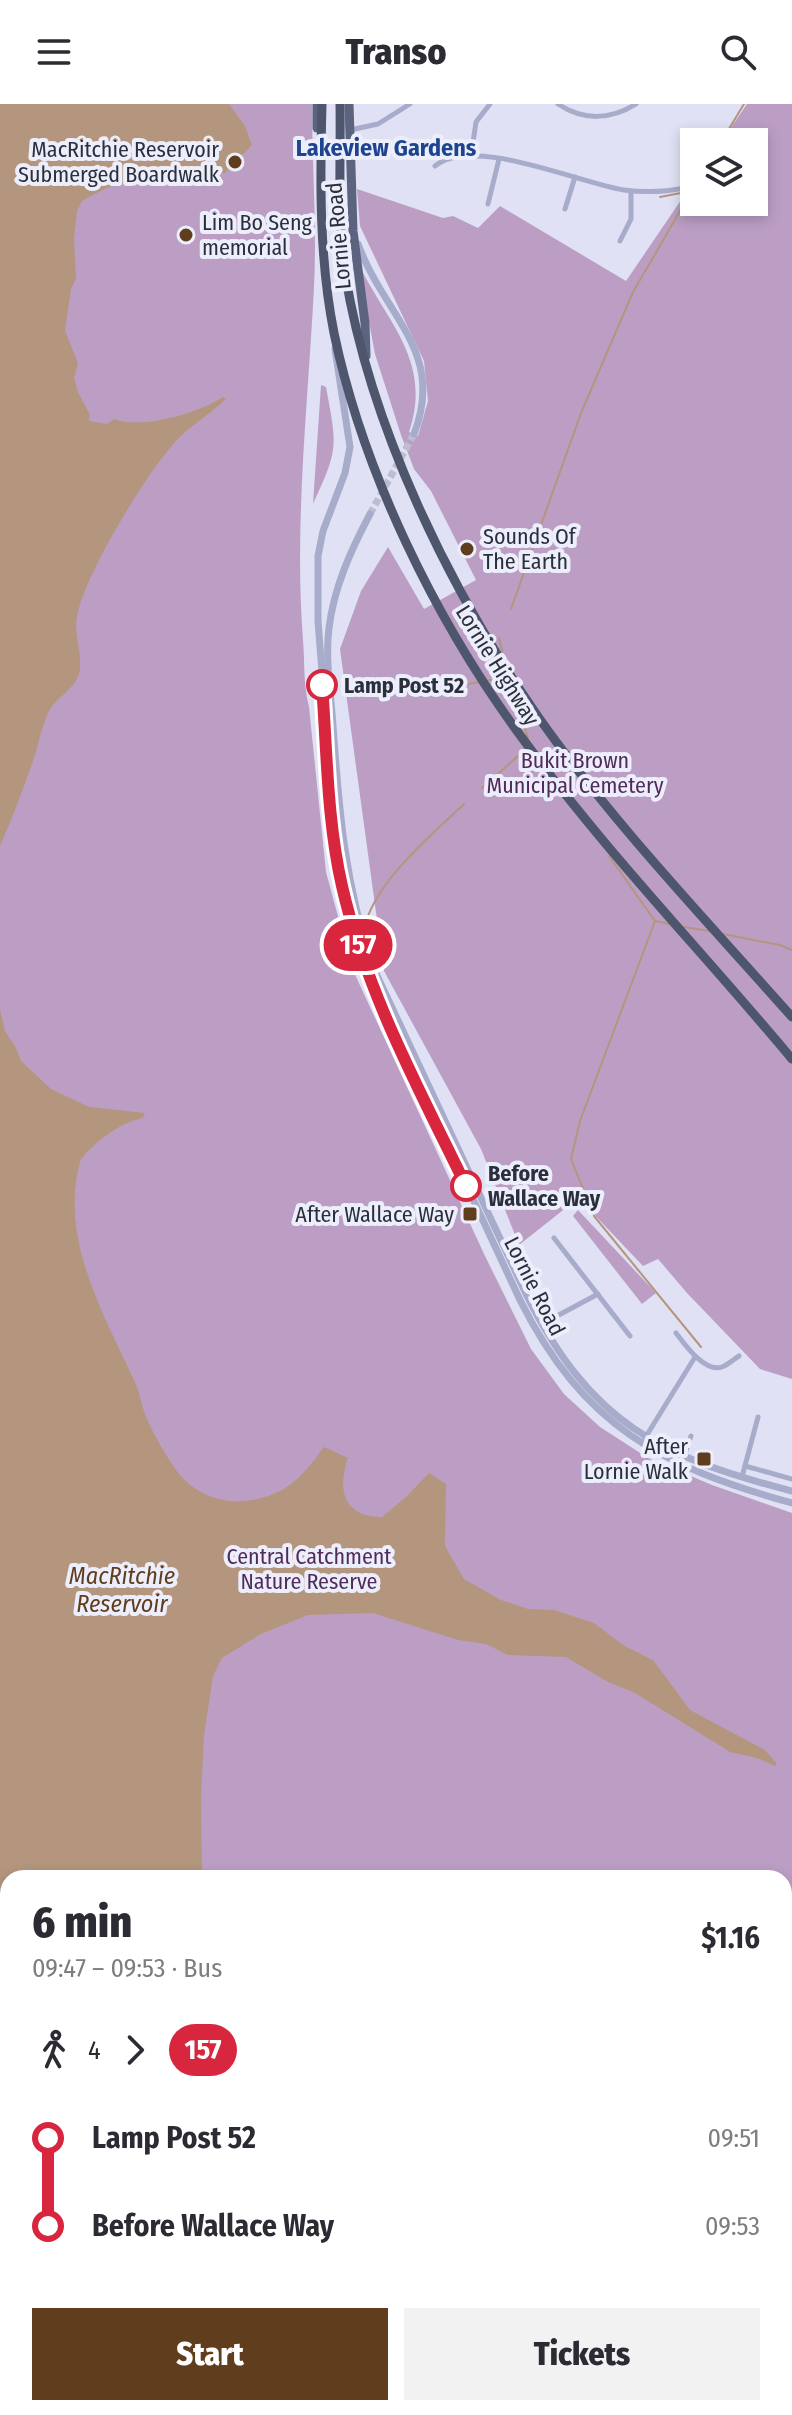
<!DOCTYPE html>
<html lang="en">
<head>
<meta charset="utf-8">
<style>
	body { margin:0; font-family:"Fira Sans Condensed",sans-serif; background:#f2f2f3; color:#2b2b33; height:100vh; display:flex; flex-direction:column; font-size:30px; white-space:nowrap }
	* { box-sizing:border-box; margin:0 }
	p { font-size:26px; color:#7c7c81 }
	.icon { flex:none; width:44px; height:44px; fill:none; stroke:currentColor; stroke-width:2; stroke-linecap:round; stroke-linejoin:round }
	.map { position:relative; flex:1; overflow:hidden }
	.details { position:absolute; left:0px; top:1766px; width:792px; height:546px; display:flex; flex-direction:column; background:#fff; border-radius:24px 24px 0 0; box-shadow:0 4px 12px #0003 }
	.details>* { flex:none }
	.badge { padding:0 16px; border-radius:26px; font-size:28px; line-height:52px }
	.tools { position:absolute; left:680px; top:24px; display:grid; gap:16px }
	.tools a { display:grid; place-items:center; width:88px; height:88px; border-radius:0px; background:#fff; box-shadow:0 4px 12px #0003; font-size:40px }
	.map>.badge { position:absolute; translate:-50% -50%; box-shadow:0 0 0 4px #fff }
	.legs { display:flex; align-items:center; gap:12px; height:88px; padding:0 32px; font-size:26px }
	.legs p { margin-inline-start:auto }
	.summary { display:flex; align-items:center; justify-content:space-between; height:136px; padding:0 32px }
	h1 { font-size:44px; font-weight:800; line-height:60px }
	.primary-button { display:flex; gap:16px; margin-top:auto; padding:16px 32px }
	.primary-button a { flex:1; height:92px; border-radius:0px; background:#603d1d; color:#fff; font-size:32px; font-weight:800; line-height:92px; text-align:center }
	.primary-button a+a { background:#f2f2f3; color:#2b2b33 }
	ul { padding:0 32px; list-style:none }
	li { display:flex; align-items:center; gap:28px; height:88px; font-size:30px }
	li i { display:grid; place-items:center; width:12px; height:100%; margin:0 10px; background:currentColor }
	li i::after { content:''; width:20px; height:20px; margin:-10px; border:6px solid; border-radius:50%; background:#fff }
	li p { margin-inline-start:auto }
	li:first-child i { background:linear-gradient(#0000 50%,currentColor 0) }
	li:last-child i { background:linear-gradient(currentColor 50%,#0000 0) }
	header { display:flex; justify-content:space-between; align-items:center; height:104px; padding:0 32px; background:#fff; font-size:36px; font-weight:800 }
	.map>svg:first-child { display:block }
</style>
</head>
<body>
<header><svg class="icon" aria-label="menu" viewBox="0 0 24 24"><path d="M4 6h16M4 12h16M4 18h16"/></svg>Transo<svg class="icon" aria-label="search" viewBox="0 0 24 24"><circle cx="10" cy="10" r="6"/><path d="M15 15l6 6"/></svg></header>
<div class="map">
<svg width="792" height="2311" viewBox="0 0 792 2311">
	<rect width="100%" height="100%" fill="#e0e1f4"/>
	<g fill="#bc9ec5">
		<path d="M0 0H312C312 61 317 122 314 183 308 301 294 419 303 536 305 560 303 579 309 603L326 768 352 864 485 1152 531 1245 564 1290 600 1323 648 1354 712 1381 792 1409V2187L784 2201V1774H8V2202L0 2204Z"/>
		<path d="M747 0H792V1275L760 1265 687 1189 658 1155 643 1162 586 1102 572 1099 519 1141 481 1045 384 867 340 545 361 487 388 443 424 505 476 476 431 387 414 365 401 331 375 250 358 159C387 219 433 257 409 328L418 332 428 297 424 257 360 122 357 85 443 114 453 112 478 124 500 102 626 177 694 77V98H754V38H721Z"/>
		<path d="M321 281 326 283C337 342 339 345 313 400Z"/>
		<path d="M578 1106 656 1189 642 1200 573 1112Z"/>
		<path d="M8 2236V2304H701C666 2311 625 2306 587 2311H0V2239Z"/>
	</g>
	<g fill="#b3967d">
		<path d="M0 0H229L245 22 252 41 225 69 147 72 106 84 82 97 77 107 74 135 76 175 71 185 65 227 78 259 74 274 78 288 90 311 89 317 107 320 114 315C142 326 198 309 223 293L226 295C210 311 190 321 175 338 145 372 86 468 77 512 73 532 85 554 78 573 73 585 57 594 50 605 43 619 39 637 35 651 24 683 13 713 0 742Z"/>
		<path d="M0 905 5 927 16 944 21 957 51 985 89 1003 145 1009 143 1014C119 1019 96 1037 81 1055 58 1131 102 1207 133 1274 140 1287 141 1302 147 1315 154 1331 164 1348 174 1363 199 1400 243 1406 282 1386 300 1376 312 1359 324 1343L348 1354C337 1385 343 1413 382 1413L407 1392 429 1369 446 1380 445 1442 464 1475 501 1496 528 1505 554 1506 594 1519 623 1541 653 1556 690 1606 765 1646 777 1660 775 1662 757 1654 730 1648 635 1589 608 1578 566 1553 508 1551 486 1540 458 1536 373 1509 308 1511 261 1530 222 1554 213 1572 204 1631 201 1692 202 1774H8V2211H0Z"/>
	</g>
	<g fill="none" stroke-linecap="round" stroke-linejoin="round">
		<g stroke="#b3967d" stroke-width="2">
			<path d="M721 38 744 0"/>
			<path d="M660 93 691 87"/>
			<path d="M511 505 581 309 633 188 694 83"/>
			<path d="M499 534 504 554"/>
			<path d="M485 577 507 573"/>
			<path d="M511 579 528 634"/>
			<path d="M457 582 479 578"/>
			<path d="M355 586 448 582"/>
			<path d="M482 684 526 645"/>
			<path d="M609 752 655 817 670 820"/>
			<path d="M655 817 580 1017 571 1055 594 1112 701 1243"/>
			<path d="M366 818C378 776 432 730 464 700"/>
			<path d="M684 823 709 827"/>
			<path d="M723 830 780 841 792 846"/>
		</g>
		<path stroke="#bcbdcf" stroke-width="7" stroke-dasharray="7 3.5" stroke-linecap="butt" d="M370 410 414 330"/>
		<g stroke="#a7accb" stroke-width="5">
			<path d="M558 0C583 17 611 16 636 0"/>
			<path d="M350 26 378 20 410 0"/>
			<path d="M471 52 476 18 490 0"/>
			<path d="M435 62C472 31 579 79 624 86 646 89 664 88 685 84"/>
			<path d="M488 100 499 55"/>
			<path d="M565 105 575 73"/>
			<path d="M620 137 631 115V87"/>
			<path d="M554 1134 630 1232"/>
			<path d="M542 1220 598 1190"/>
			<path d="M676 1229C685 1241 705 1269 722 1263 728 1261 734 1255 739 1252"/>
			<path d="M645 1334 695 1253"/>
			<path d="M681 1361 691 1332"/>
			<path d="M745 1362 792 1375"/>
			<path d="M742 1373 758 1313"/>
			<path d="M784 2214 792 2197"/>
			<path d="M728 2304 740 2311"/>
			<path d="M695 2311 713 2308 720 2304"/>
		</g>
		<g stroke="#a7accb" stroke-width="7">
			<path d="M358 140C384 212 446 247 414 330"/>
			<path d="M335 245 350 343 345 369 323 427 318 452V517L336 746 349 814 366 865 520 1196C583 1322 661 1363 792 1399"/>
			<path d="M370 410C351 446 334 483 329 524 325 556 331 590 333 622 339 706 345 782 373 863L527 1192C591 1319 659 1353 792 1387"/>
		</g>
		<g stroke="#5b637e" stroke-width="9">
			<path d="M317 0V24"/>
			<path d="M349 0 353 127 365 219 366 252"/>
		</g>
		<g stroke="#4e566d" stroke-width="9">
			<path d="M322 0C320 76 319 154 334 229 363 368 436 517 520 631 603 745 702 847 792 955"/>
			<path d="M340 0C341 56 337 113 345 169 370 323 450 487 539 614 614 720 706 816 792 913"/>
		</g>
	</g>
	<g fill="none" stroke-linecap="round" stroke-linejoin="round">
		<defs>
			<path id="line-1" d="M322 581C327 647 327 717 342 782 366 888 419 985 466 1082"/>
		</defs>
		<use href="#line-1" stroke="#fff" stroke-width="18"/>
		<use href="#line-1" stroke="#d7263d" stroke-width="12"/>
	</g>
	<g fill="#603d1d" stroke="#edeefb" stroke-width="3">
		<circle cx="235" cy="58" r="8"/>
		<circle cx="186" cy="131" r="8"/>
		<circle cx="467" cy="445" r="8"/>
		<rect x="462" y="1102" width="16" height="16" rx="4"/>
		<rect x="696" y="1347" width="16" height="16" rx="4"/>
	</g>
	<g fill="#fff" stroke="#d7263d" stroke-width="4">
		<circle cx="322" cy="581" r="14"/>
		<circle cx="466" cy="1082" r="14"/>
	</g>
	<g text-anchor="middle" stroke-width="8" stroke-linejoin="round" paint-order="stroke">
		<g font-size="22" fill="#2a2f3b" stroke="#edeefb" text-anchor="end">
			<text x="219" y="53">MacRitchie Reservoir<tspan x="219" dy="25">Submerged Boardwalk</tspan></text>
			<text x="202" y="126" text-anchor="start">Lim Bo Seng<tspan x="202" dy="25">memorial</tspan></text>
			<text x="483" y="440" text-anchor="start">Sounds Of<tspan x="483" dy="25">The Earth</tspan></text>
			<text x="454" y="1118">After Wallace Way</text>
			<text x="688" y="1350">After<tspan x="688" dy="25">Lornie Walk</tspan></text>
		</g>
		<g font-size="22" fill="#2a2f3b" stroke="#edeefb">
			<text transform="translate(338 132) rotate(-95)" y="8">Lornie Road</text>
			<text transform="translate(498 561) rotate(58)" y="8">Lornie Highway</text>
			<text transform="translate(535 1182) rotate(63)" y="8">Lornie Road</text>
		</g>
		<g font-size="22" font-weight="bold" fill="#2a2f3b" stroke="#edeefb" text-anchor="start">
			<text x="344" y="589">Lamp Post 52</text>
			<text x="488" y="1077">Before<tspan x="488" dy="25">Wallace Way</tspan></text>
		</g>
		<g font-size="22" fill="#512c5b" stroke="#edeefb">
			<text x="575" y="664">Bukit Brown<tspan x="575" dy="25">Municipal Cemetery</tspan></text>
			<text x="309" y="1460">Central Catchment<tspan x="309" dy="25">Nature Reserve</tspan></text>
		</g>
		<g font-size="24" font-weight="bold" fill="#1e448f" stroke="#edeefb">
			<text x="386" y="52">Lakeview Gardens</text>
		</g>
		<g font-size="24" font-style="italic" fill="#603d1d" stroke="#edeefb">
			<text x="122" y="1480">MacRitchie<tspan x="122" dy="28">Reservoir</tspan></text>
		</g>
	</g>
</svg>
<div class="tools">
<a><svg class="icon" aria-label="layers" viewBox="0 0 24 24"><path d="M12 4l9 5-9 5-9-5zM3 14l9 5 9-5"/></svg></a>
</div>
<b class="badge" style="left:358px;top:841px;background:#d7263d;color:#fff">157</b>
<section class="details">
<div class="summary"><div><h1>6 min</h1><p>09:47 – 09:53 · Bus</p></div><b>$1.16</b></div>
<div class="legs"><svg class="icon" aria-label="walk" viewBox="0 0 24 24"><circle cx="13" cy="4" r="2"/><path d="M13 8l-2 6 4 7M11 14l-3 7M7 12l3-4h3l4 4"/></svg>4<svg class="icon" aria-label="forward" viewBox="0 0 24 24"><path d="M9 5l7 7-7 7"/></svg><b class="badge" style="background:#d7263d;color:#fff">157</b></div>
<ul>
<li><i style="color:#d7263d"></i><b>Lamp Post 52</b><p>09:51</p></li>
<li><i style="color:#d7263d"></i><b>Before Wallace Way</b><p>09:53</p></li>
</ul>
<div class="primary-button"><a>Start</a><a>Tickets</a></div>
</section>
</div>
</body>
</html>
